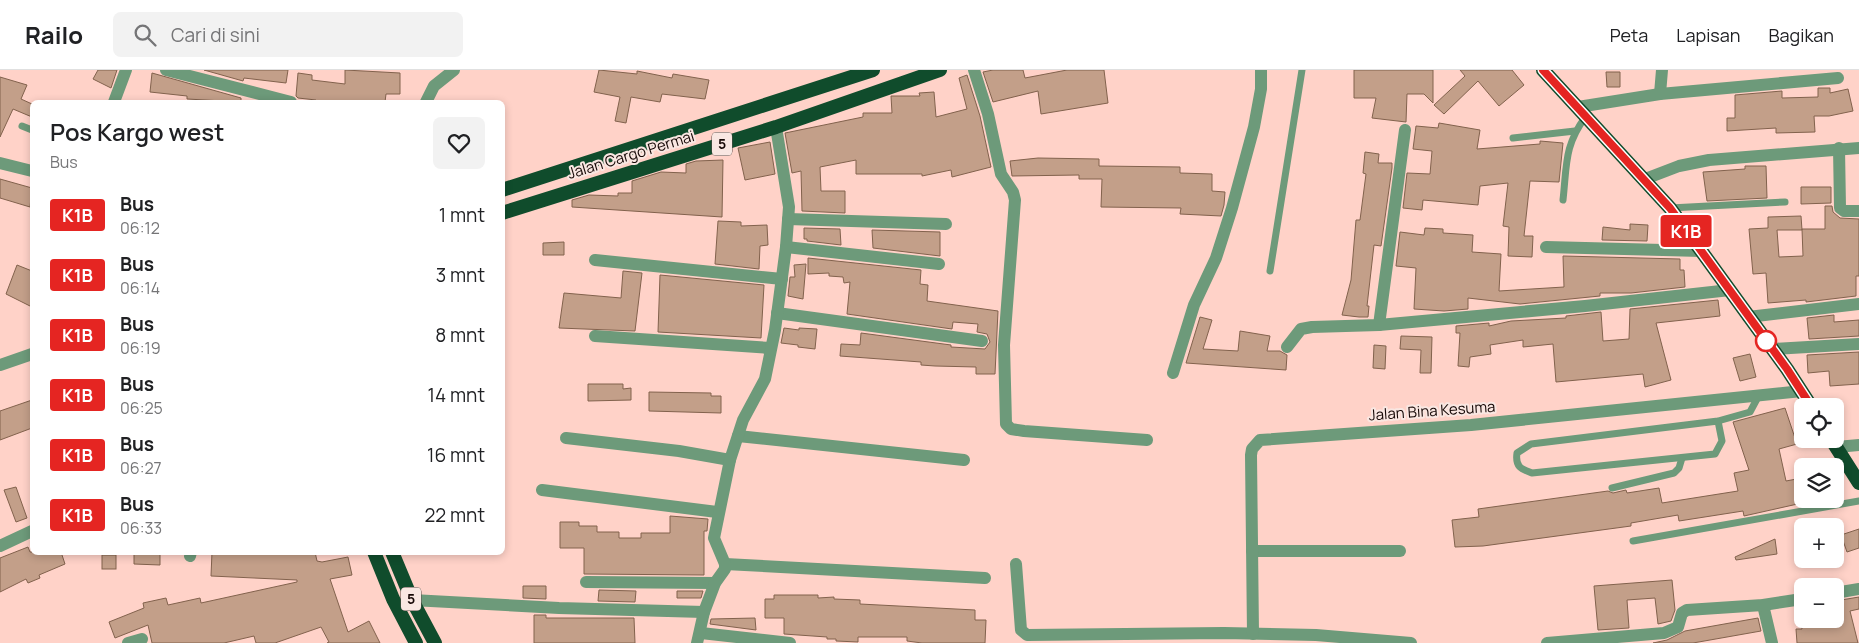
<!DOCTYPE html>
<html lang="id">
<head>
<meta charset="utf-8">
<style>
	body { margin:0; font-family:Manrope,sans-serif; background:#f2f2f2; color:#202124; height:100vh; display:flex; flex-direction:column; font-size:19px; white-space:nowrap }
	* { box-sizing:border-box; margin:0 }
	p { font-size:16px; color:#757577 }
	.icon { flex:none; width:28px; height:28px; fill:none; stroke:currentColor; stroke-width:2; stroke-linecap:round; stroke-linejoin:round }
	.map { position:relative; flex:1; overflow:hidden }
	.details { position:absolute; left:30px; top:30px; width:475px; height:455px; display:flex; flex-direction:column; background:#fff; border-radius:8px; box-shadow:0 2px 8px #0003 }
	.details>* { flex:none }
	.badge { padding:0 10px; border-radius:4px; font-size:18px; line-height:32px }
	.buttons { position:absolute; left:1794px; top:328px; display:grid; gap:10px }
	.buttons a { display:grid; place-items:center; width:50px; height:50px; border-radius:8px; background:#fff; box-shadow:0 2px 8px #0003; font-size:25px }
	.map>.badge { position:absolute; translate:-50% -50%; box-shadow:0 0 0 2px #fff }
	.round { display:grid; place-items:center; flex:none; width:52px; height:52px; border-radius:8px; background:#f2f2f2 }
	.headline { display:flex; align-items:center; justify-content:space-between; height:85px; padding:0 20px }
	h1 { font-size:24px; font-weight:600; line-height:38px }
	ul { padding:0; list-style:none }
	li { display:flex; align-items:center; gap:15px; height:60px; padding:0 20px }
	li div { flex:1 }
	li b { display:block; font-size:19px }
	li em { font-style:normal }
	li .badge { min-width:55px; font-weight:700; text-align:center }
	header { display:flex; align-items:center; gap:30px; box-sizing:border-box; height:70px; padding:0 25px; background:#fff; border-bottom:1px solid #e0e0e0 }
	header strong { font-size:24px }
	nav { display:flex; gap:28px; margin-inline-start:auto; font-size:18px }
	.search { width:350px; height:45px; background:#f2f2f2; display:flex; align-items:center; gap:12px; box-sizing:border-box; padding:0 18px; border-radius:8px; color:#757577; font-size:19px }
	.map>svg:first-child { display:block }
</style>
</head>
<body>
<header>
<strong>Railo</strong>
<div class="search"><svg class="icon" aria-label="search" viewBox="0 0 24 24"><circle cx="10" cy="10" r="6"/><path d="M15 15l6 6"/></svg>Cari di sini</div>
<nav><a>Peta</a><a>Lapisan</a><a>Bagikan</a></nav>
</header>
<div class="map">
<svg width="1859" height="573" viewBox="0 0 1859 573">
	<rect width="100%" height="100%" fill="#ffd2c8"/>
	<g fill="#c39f89" stroke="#82624d">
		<path d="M98 0H117L111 18 93 9Z"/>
		<path d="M204 0H288L286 13 244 8 243 11Z"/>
		<path d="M345 0 400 3V24H386L385 32H316V30L298 28 296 26 298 3 312 5V10L345 14Z"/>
		<path d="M599 0 637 4V1L672 8 673 4 709 10 705 29 662 24 660 32 631 27 626 53 615 51 620 27 594 22Z"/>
		<path d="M993 0H1023L1025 8 1067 0H1104L1108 33 1041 44 1038 21 993 32 983 2Z"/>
		<path d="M1354 0H1433V33L1424 24H1407L1406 52 1372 48 1376 28H1354Z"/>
		<path d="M1460 0H1512L1524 15 1499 36 1478 11 1444 44 1434 35 1465 6Z"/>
		<path d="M1606 2H1620V17H1607Z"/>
		<path d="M152 3 241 28V32L187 29V26L150 22Z"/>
		<path d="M967 5 980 46 991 97 952 107 951 100 922 106V104H856V90L820 97 821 121H845V143L802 141 801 101 792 103 785 63 863 47V43H892L891 26H920L919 23 934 22 936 47 967 39 959 8Z"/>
		<path d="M0 7 27 15 21 29 32 34V47L13 39 0 67Z"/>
		<path d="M1818 18H1830V23L1848 19 1853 41 1829 46H1814L1815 62 1776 63V58L1727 61V48H1735V25L1782 21V28L1818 27Z"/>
		<path d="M1439 53 1480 60 1477 79 1540 74V71L1563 73 1559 112 1530 111 1524 166H1533L1532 187 1508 186 1509 157 1503 156 1508 113 1480 116 1478 135 1423 130 1422 140 1403 138 1407 103 1430 104 1432 81 1413 79 1416 56 1438 58Z"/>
		<path d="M770 72 775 104 745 110 738 78Z"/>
		<path d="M1365 82 1379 84 1378 93H1392V98L1381 176 1374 175 1367 236H1369L1368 247H1359L1342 245 1351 210 1356 150H1360L1366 104 1363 103Z"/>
		<path d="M1038 88 1099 89V96L1180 97V103L1212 104V121L1225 122 1224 135 1221 146 1180 144 1181 138 1101 137 1102 109H1079V105L1012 106 1010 91Z"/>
		<path d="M723 90 722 147 572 137V130L589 125 618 126V123H632V111L661 102 686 103V94L696 91Z"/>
		<path d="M1745 96H1766L1767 128 1707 131 1703 102 1745 99Z"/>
		<path d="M0 109 32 118 30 137 0 128Z"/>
		<path d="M1801 117H1831V133L1801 134Z"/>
		<path d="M1825 136H1832L1833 142 1840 148 1859 149V206H1856V226L1806 232V230L1768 233 1766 203 1753 204 1749 159 1768 158V147L1801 146 1802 160H1777L1779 187 1803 186 1802 159H1825Z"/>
		<path d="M718 151 741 152V156L767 155 768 175 760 176 759 199 715 194Z"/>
		<path d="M1630 154 1648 155 1647 171 1602 170 1603 157 1630 160Z"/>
		<path d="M804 158 840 159 841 175 807 171V169H804Z"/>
		<path d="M1425 158 1443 159V163L1473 165 1472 182 1501 184 1499 221 1564 217 1563 186 1680 189V200H1684L1685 217 1631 223H1600V226L1520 234 1468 228V239L1444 241 1414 239 1416 198 1396 196 1400 162 1424 165Z"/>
		<path d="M872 160 940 162V186L873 178Z"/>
		<path d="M564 172V185H543V173Z"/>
		<path d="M808 188 921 200 920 214 928 215 927 231 998 241 995 304H976V297L935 296 921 295V292L840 286 841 274 860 275 861 263 951 275V277L985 279 990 272 987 264 977 262 978 254 953 252 952 259 847 244 850 212 844 213 843 207 829 206V203L808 204Z"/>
		<path d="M806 194 803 229 788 226 790 207H795L794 195Z"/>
		<path d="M17 195 32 201V237L6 224Z"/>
		<path d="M623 201 642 203 635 261 559 258 564 223 621 228Z"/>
		<path d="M660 205 764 215 761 268 658 262Z"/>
		<path d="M1718 230 1720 246 1656 253 1671 310 1645 317 1643 304 1556 312 1553 274 1523 277V270L1490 275 1491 284 1470 287 1469 297 1458 296 1460 263H1456V256L1489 253V256L1511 251 1566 248V246L1601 242 1603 271 1629 269 1630 239Z"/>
		<path d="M1834 245V252L1859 250V266L1809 269 1807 248Z"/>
		<path d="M1200 247 1212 250 1203 279 1238 281 1240 261 1270 266 1267 281H1280L1287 285 1286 300 1186 293Z"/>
		<path d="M784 258 799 260V258L817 259 815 279 798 277V275L781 273Z"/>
		<path d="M1401 266 1432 267 1431 303H1420L1421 280 1400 279Z"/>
		<path d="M1374 275 1386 276 1385 299 1373 298Z"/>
		<path d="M1859 282V314L1830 316 1829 301 1808 303 1807 285Z"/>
		<path d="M1750 284 1756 307 1740 311 1733 288Z"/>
		<path d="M588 314H623V319L631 318V330L588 331Z"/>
		<path d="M649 322 711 323V326H721V343L649 341Z"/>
		<path d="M32 330V358L0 370V341Z"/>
		<path d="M1785 338 1797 374 1779 379 1786 411 1802 408V433L1744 446 1743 441 1679 451 1678 445 1631 453V456L1483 476 1455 477 1452 450 1479 447 1478 439 1608 421 1613 423 1626 420 1627 423 1659 418 1662 433 1738 421 1734 403 1749 400 1733 352Z"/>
		<path d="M16 417 27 448 16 452 4 420Z"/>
		<path d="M670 446 708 449 707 461H704V505L584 504V478H560V452H579V456H597V462H619V468H641V463H670Z"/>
		<path d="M1859 459V478L1847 482 1841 465Z"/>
		<path d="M1775 469 1777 484 1736 490 1735 487Z"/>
		<path d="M28 477 30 482H61L65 494 39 505 40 508 28 513 26 509 0 522V488Z"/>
		<path d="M134 482H160V495L134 494Z"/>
		<path d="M212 482H315L317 491 322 492 348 487 352 505 330 509 348 562 369 551 380 573H327L329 572 321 557 275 573H256L254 566 224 573H152L148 555 115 568 109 552 144 538 143 533 166 528 168 535 200 528 201 533 297 512V510L211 506Z"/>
		<rect x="102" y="485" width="14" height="14"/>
		<path d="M1672 510 1675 540 1671 551 1658 554 1655 528 1627 530 1629 558 1598 560 1594 516Z"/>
		<path d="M523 516H546V529L523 528Z"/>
		<path d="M599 520 636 521 635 532 598 531Z"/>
		<path d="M677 521H703L701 528H677Z"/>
		<path d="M774 525H818V528L834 527V529L860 530V534L975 540V550H986L985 573H922L907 571V567H858V572L836 571V569H827V567L784 564V548H765V529H774Z"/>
		<path d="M1859 527V539L1850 541 1858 573H1797L1796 559H1802L1801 549H1835V531Z"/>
		<path d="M534 545H546V548H634L635 573H534Z"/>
		<path d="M755 548 756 560 710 554 711 549Z"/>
		<path d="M1758 548 1761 561 1693 573H1653L1667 570 1685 561Z"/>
	</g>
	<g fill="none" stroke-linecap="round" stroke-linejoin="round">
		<g stroke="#6d9a7a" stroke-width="7">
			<path d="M22 56 32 60"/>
			<path d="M1513 68 1575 61"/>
			<path d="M1563 130C1567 94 1564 76 1586 46"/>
			<path d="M1670 138 1785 132"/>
			<path d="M1270 201 1302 0"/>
			<path d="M1718 351 1722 371 1715 384 1532 403C1521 399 1515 397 1517 383L1531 374 1718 351 1750 342 1758 327"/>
			<path d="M1612 418 1674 403 1679 398 1682 388"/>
			<path d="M1633 471 1859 431"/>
		</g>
		<g stroke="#6d9a7a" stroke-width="12">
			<path d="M166 0 291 32"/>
			<path d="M974 0 988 44 1001 104 1013 122 1015 130 1004 275 1006 354 1011 359 1024 361 1147 370"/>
			<path d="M1660 24 1662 0"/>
			<path d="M114 32 126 0"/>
			<path d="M426 32 434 16 454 0"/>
			<path d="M1578 37 1660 24 1838 8"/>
			<path d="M1839 78 1840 138 1844 141H1859"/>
			<path d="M0 93 32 101"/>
			<path d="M1645 109 1679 96 1709 90 1859 78"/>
			<path d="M788 149 946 154"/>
			<path d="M786 177 939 194"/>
			<path d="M1546 177 1702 181"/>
			<path d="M595 190 782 209"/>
			<path d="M777 243 982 271"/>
			<path d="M1748 247 1859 234"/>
			<path d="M1379 255 1405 60"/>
			<path d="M595 266 770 278"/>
			<path d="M1287 277 1301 259 1312 257 1379 255 1585 236 1730 220"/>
			<path d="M1772 279 1859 274"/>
			<path d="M0 295 32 284"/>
			<path d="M1173 303 1194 235 1216 188 1232 138 1254 57 1261 19V0"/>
			<path d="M738 366 964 390"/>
			<path d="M566 368 679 381 730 390"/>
			<path d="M1837 377 1859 375"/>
			<path d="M542 420 717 442"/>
			<path d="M0 476 32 461"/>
			<path d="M1252 481H1400"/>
			<path d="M190 486 191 482"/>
			<path d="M725 494 985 508"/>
			<path d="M1016 494 1021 560 1027 565 1224 563 1316 565 1411 573"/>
			<path d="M586 512 715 513"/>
			<path d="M1835 523 1859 519"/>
			<path d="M412 530 559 538 704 542"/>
			<path d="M1763 535 1772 573"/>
			<path d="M701 563 790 573"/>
			<path d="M1253 564 1251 385 1252 379 1260 370 1471 355 1802 321"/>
			<path d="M128 573 142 569"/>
			<path d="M697 573 704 542 715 513 725 499V494L714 468 730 390 743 350 765 309 775 260 786 177 789 137 776 57"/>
			<path d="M1547 573 1664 563 1678 557 1682 543 1687 540 1763 535 1802 529"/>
		</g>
		<g stroke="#104c2c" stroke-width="14">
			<path d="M1543 0 1670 138 1787 299 1811 336"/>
			<path d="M502 120 873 0"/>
			<path d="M502 143 776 57 940 0"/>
			<path d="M1831 369 1859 413"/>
			<path d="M374 482 393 529 416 573"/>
			<path d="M392 482 412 530 435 573"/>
		</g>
	</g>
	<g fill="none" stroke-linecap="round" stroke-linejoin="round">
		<defs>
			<path id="line" d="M1543 0 1670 138 1787 299 1811 336"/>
		</defs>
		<use href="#line" stroke="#fff" stroke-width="11"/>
		<use href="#line" stroke="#e52522" stroke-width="8"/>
	</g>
	<circle fill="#fff" stroke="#e52522" stroke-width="2.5" cx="1766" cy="271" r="10"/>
	<g text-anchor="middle" stroke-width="4" stroke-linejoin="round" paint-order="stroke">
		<g fill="#f9e7e2" stroke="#594a47" stroke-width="1">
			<rect x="712" y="62.5" width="20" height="23" rx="4"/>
			<rect x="401" y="517.5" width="20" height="23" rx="4"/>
		</g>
		<g font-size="14" font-weight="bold" fill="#150705">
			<text x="722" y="79">5</text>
			<text x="411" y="534">5</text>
		</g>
		<g font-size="15" fill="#150705" stroke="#f9e7e2">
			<text transform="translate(631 85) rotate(-17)" y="5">Jalan Cargo Permai</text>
			<text transform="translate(1432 341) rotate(-4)" y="5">Jalan Bina Kesuma</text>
		</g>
	</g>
</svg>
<div class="buttons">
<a><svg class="icon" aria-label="locate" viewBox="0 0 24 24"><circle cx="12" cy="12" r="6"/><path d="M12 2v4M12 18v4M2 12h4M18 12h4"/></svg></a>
<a><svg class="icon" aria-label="layers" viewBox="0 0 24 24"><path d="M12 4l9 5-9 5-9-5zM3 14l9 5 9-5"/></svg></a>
<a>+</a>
<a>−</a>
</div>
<b class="badge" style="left:1686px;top:161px;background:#e52522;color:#fff">K1B</b>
<section class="details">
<div class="headline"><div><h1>Pos Kargo west</h1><p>Bus</p></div><a class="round"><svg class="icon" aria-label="heart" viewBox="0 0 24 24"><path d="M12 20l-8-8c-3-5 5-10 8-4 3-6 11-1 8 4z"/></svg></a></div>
<ul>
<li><span class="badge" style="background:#e52522;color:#fff">K1B</span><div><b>Bus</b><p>06:12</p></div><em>1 mnt</em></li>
<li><span class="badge" style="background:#e52522;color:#fff">K1B</span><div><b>Bus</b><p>06:14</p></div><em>3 mnt</em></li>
<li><span class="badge" style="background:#e52522;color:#fff">K1B</span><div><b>Bus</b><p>06:19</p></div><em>8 mnt</em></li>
<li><span class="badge" style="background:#e52522;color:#fff">K1B</span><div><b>Bus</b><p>06:25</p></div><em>14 mnt</em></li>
<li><span class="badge" style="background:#e52522;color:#fff">K1B</span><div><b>Bus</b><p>06:27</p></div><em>16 mnt</em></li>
<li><span class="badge" style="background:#e52522;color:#fff">K1B</span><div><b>Bus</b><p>06:33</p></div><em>22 mnt</em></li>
</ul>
</section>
</div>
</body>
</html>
